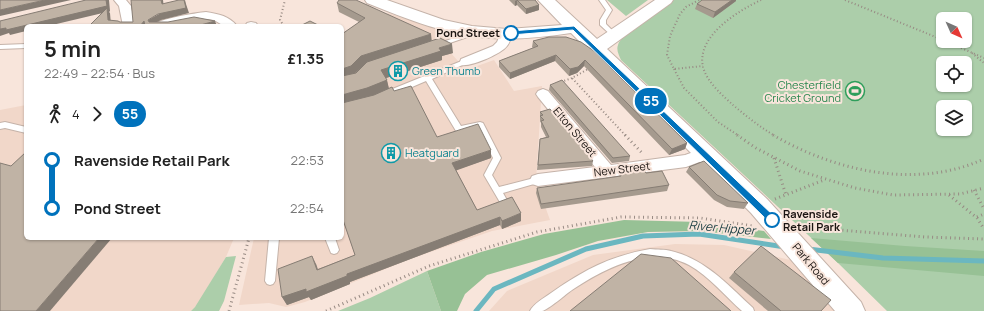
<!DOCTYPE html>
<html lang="en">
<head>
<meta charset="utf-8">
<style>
	body { margin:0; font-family:Manrope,sans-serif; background:#f6f6f6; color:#222; height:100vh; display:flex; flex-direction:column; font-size:15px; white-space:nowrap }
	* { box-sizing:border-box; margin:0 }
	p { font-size:13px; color:#767676 }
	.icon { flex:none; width:22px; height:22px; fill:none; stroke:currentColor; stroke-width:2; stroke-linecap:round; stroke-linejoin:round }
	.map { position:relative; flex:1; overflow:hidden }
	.sheet { position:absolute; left:24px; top:24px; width:320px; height:216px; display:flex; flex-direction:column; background:#fff; border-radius:6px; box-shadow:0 1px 3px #0004 }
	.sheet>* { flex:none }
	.badge { padding:0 8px; border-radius:13px; font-size:14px; line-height:26px }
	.needle { width:26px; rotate:135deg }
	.fabs { position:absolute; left:936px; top:12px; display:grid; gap:8px }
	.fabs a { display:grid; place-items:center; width:36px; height:36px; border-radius:6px; background:#fff; box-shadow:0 1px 3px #0004; font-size:20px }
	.map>.badge { position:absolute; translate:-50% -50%; box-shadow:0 0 0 2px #fff }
	.legs { display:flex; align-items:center; gap:6px; height:44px; padding:0 20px; font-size:13px }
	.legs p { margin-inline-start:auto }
	.headline { display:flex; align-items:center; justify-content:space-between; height:68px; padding:0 20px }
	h1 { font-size:22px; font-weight:700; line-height:30px }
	ul { padding:0 20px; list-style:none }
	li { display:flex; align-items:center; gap:14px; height:48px; font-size:15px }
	li i { display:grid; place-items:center; width:6px; height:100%; margin:0 5px; background:currentColor }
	li i::after { content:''; width:10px; height:10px; margin:-5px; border:3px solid; border-radius:50%; background:#fff }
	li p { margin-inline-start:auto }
	li:first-child i { background:linear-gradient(#0000 50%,currentColor 0) }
	li:last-child i { background:linear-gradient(currentColor 50%,#0000 0) }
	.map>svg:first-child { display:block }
</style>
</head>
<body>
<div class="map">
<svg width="984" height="311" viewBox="0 0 984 311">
	<rect width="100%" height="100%" fill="#f8e5db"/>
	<g fill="#f1d7c9">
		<path d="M388 13 464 36 442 43 466 70 494 60 514 91 542 86 536 181 550 220 492 231 410 259 305 302 286 307 269 303 239 305 254 238H342V44Z"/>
		<path d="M26 105V238H234L226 257 197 305 191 311H0V110Z"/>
		<path d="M675 244 724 245 795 261 835 311H489L507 291 593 255Z"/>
	</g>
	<g fill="#acceaa" fill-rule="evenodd">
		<path d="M607 0H648L626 16Z"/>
		<path d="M671 0H984V311H887L838 263 621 60C619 55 616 50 618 45 621 33 659 8 671 0ZM943 19H965V41H943ZM943 63H965V85H943ZM943 107H965V129H943Z"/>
		<path d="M236 256 224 301 219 311H191L195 307 226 257Z"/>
		<path d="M427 271 441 311H338L370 298Z"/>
	</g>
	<g fill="#97c195">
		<path d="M624 220 700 222 764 231 771 239 701 231 648 232 598 241 556 255 487 275 465 294 457 311H441L427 271 481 252 544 234Z"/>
		<path d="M811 238 905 246 984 251V276L838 263Z"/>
	</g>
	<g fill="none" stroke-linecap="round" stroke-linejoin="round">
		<g stroke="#6bb7c0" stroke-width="5">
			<path d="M808 249 883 258 984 261"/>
			<path d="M476 311 494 289 586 249 643 236 699 234 785 247"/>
		</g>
		<defs>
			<g id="lane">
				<path d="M599 0H605L612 10 606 20V24L617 35V37H613L600 25V20L606 10Z"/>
				<path d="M477 30 480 32 479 33 441 46 439 47 436 45 437 44Z"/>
				<path d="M26 44V48L0 49V45Z"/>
				<path d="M464 60H468L469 62 432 79 461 126 480 122 483 123 501 158 492 175 499 187 538 177 541 178 542 180 541 182 503 193 508 202 507 204 504 205 501 204 484 175 493 158 478 128 459 132 456 131 426 81 391 96H388L384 94 385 92Z"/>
				<path d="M5 122 26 127V133L5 128 0 129V123Z"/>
				<path d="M269 238H279L275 281 273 284 270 285 267 284 265 281Z"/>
				<path d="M325 238H335L339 250 337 253 334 254 331 253Z"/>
				<path d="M650 249C657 250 665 249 671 251 705 259 728 285 753 308L754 311H742C725 296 709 276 689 265 650 245 605 268 572 290 566 294 548 310 542 311 539 311 534 311 530 311 533 304 544 298 551 293 584 270 610 256 650 249Z"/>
			</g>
			<g id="street">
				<path d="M114 0H126L131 6 135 26H123L119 6Z"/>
				<path d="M206 12C219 14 229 16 237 26H224L214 20 206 19 185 22 171 26H152C157 19 196 13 206 12Z"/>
				<path d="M251 22 256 23 258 26H245L247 23Z"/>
				<path d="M506 30 510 31 512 34C511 38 510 42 507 46 501 54 471 67 461 65L460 62 461 59 493 46 497 42 502 31Z"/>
				<path d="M543 89 548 91 611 165 685 155 705 148 710 150 712 154 710 158 686 167 538 186 532 184 530 180 532 176 538 174 595 167 538 97 536 94 538 91Z"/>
			</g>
			<path id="secondary" d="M365 0H387L444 20 472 26 507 29 562 25 538 0H555L597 39 655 0H673L671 3 607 49 767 199 861 302 865 311H835L751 213 571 33C544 37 518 40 491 38 448 36 407 19 367 3Z"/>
		</defs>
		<use href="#lane" stroke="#c5b3a9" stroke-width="2"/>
		<use href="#street" stroke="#c5b3a9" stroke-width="2"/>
		<use href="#secondary" stroke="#c5b3a9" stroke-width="2"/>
		<g stroke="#978a83" stroke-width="2" stroke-dasharray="1 2.5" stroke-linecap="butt">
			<path d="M699 0 686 7 680 14 670 36 667 55 674 69 703 66"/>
			<path d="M761 0C738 11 696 36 703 67 707 82 722 95 733 105 746 116 760 127 775 136"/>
			<path d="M845 0 943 40"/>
			<path d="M284 26 280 20 285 0"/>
			<path d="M945 41 984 58"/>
			<path d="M972 53 984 63"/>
			<path d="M590 68 572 78 626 136"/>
			<path d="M674 69 684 88 718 122 739 136"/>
			<path d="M561 82 572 78"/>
		</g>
		<g stroke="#978a83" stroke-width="3" stroke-dasharray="1 3.5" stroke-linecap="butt">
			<path d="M625 135 642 153"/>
			<path d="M737 135 756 148 800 171 855 188 893 195 960 194 984 188"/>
			<path d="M773 135C835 171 916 190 984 159"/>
			<path d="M774 158 786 195"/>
			<path d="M974 190 984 209"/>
			<path d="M949 195 977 218 984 229"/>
			<path d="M775 199 824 180"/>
			<path d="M977 217 984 214"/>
			<path d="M802 227 925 237 984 239"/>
			<path d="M229 311 249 238"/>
			<path d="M326 311 429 266 537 232 621 217 700 218 753 226"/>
		</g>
		<use href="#lane" fill="#fff" fill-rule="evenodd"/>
		<use href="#street" fill="#fff" fill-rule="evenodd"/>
		<use href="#secondary" fill="#fff" fill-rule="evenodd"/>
	</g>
	<g fill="#a59a8e" fill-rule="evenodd">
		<path d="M509 0H535L539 5V10L526 14 517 5 515 6Z"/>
		<path d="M736 1 713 18 695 9 697 4Z"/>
		<path d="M337 3 431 41 453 53 442 56V60L386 78 389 89 394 91 437 137 491 158 456 170 477 210 521 221 502 229 500 225 350 282V284L311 300 309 297 287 305 282 297 316 264 318 269 355 255 342 217 359 22 339 12ZM365 64 356 73H355L364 65Z"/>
		<path d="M566 37 687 143 685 149 669 155 584 66 577 73 569 76 555 61 510 79 499 67V61L533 48 532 47 533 41Z"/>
		<path d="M550 85 630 156 629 161 612 163 549 90Z"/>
		<path d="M540 112 593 161 592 166 537 170 540 139 546 137 541 127V123L540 121Z"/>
		<path d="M689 167 748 203 744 209 727 207 714 200 686 172Z"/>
		<path d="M621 172 646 173 669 185 667 191 541 209 536 193 537 188 619 177Z"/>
		<path d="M734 272 821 311H768L729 278Z"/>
	</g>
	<g fill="#867d74">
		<path d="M45 0H71L0 16V10Z"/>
		<path d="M106 0H109L110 11 109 12 110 13 111 25 108 20 107 12 48 26H26V31L10 35 9 33 0 36V29Z"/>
		<path d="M161 0H163L164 9 162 4Z"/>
		<path d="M185 0 186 4 189 13 161 20 151 25 149 22 148 20Z"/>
		<path d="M517 0V5L515 6V1Z"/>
		<path d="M732 0H736V1L713 18 715 12Z"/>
		<path d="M539 5V10L526 14V9Z"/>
		<path d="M144 21 147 26H140Z"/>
		<path d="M215 21 217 26H197Z"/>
		<path d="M431 34 432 43 364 65 353 75 342 79V69L361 56Z"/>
		<path d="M452 44 453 53 442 56V60L383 79 381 70 439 48Z"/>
		<path d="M556 55 555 61 510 79V73Z"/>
		<path d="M585 60 584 66 577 73 569 76 570 69Z"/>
		<path d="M387 80 389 89 370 97 342 104V95Z"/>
		<path d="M687 143 685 149 669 155 672 149Z"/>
		<path d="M491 150V158L452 172V163Z"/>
		<path d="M521 213V221L502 229V221Z"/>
		<path d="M500 217V225L350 282V284L311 300 309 297 287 305 282 297Z"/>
		<path d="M99 238H112L50 311H36Z"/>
		<path d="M312 256 316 264 320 278 317 270Z"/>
	</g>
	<g fill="#c0b3a5" stroke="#867d74">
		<path d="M0 0H45L0 10Z"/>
		<path d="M86 0H106L107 6 6 30V28L0 29V21Z"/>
		<path d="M131 0H161L162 4 179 0H184L186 8 158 14 148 20 149 22H168L194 17 215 21 197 26H145L144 21 140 26H89L107 8 108 20 118 21 120 22H133Z"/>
		<path d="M339 0H356L431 34 361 56 351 66 342 69V34L365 18 337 3Z"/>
		<path d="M517 0H535L539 5 526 9Z"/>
		<path d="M702 0H732L715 12 697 4Z"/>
		<path d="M310 21 320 26H300Z"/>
		<path d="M549 37H566L581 42 594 51 687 143 672 149 585 60 578 67 570 69 556 55 510 73 499 61 538 46 533 41Z"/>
		<path d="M440 38 452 44 439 48 441 51 381 70 387 80 367 88 342 95V76L356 73 367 62Z"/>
		<path d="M562 80 630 156 613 158 550 85Z"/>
		<path d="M411 86 437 137 478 124 491 150 452 163 477 210 512 197 521 213 502 221 500 217 347 274V276L306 292V289L282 297 278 269 312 256 317 270 355 255 342 217V103L374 95 392 87 394 91Z"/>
		<path d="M550 109 593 161 538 165 540 139 549 137 541 121 544 120 540 116 543 115 540 112Z"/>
		<path d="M26 152V238H99L36 311H0V163L11 166Z"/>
		<path d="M704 161 748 203 730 201 717 195 689 167Z"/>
		<path d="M643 169 646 173 662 171 669 185 541 204 537 188 621 176V172Z"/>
		<path d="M761 246 831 300 821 311H781L734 272Z"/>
		<path d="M641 254 671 258 731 311H570Z"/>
	</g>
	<path fill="#0072bc" stroke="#fff" d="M574 26 775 217 776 220 775 222H769L573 30 511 35 508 33 511 31Z"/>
	<defs>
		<symbol id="building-ring" viewBox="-11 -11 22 22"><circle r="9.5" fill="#f8e5db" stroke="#0f9aa8" stroke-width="1.5"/><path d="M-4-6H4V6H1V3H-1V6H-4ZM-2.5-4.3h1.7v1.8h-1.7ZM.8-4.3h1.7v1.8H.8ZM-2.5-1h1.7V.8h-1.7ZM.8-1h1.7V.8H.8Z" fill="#0f9aa8"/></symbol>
		<symbol id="stadium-ring" viewBox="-11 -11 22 22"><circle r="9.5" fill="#f8e5db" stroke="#2e9e5b" stroke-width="1.5"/><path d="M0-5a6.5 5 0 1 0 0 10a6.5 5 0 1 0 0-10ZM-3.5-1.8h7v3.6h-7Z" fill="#2e9e5b"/></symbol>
	</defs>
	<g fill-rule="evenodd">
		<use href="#building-ring" x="387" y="60" width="22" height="22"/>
		<use href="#stadium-ring" x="844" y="80" width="22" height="22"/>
		<use href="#building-ring" x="380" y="142" width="22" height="22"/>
	</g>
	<g fill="#fff" stroke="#0072bc" stroke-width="2">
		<circle cx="511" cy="33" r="7"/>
		<circle cx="772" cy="220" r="7"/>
	</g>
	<g text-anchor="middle" stroke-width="4" stroke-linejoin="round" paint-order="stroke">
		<g font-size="11" font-weight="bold" fill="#1a1411" stroke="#f8e5db" text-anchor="end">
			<text x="500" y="37">Pond Street</text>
			<text x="783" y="218" text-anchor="start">Ravenside<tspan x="783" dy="13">Retail Park</tspan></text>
		</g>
		<g font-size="11" fill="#0d838f" stroke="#f8e5db" text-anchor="start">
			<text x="412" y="75">Green Thumb</text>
			<text x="405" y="157">Heatguard</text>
		</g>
		<g font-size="11" fill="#27864d" stroke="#f8e5db" text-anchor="end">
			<text x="841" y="89">Chesterfield<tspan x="841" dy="13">Cricket Ground</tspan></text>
		</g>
		<g font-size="11" fill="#1a1411" stroke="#f8e5db">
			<text transform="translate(575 132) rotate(50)" y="4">Elton Street</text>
			<text transform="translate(622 169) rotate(-7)" y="4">New Street</text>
			<text transform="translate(811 264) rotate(50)" y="4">Park Road</text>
		</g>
		<g font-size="12" font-style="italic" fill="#14393e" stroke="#f8e5db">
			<text transform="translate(722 228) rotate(5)" y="4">River Hipper</text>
		</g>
	</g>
</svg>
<div class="fabs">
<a><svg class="needle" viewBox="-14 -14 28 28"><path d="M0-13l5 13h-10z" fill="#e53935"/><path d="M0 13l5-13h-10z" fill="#767676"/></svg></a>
<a><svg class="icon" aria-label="locate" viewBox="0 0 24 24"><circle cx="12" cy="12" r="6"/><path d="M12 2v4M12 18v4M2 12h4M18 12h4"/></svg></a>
<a><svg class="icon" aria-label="layers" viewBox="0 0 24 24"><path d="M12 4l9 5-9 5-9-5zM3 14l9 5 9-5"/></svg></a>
</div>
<b class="badge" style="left:651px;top:101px;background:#0072bc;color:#fff">55</b>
<section class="sheet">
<div class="headline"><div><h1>5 min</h1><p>22:49 – 22:54 · Bus</p></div><b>£1.35</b></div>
<div class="legs"><svg class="icon" aria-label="walk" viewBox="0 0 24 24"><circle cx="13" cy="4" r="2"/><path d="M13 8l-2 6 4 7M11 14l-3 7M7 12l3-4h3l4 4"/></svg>4<svg class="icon" aria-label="forward" viewBox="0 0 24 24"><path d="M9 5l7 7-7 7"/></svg><b class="badge" style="background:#0072bc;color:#fff">55</b></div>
<ul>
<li><i style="color:#0072bc"></i><b>Ravenside Retail Park</b><p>22:53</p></li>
<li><i style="color:#0072bc"></i><b>Pond Street</b><p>22:54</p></li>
</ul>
</section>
</div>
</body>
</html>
